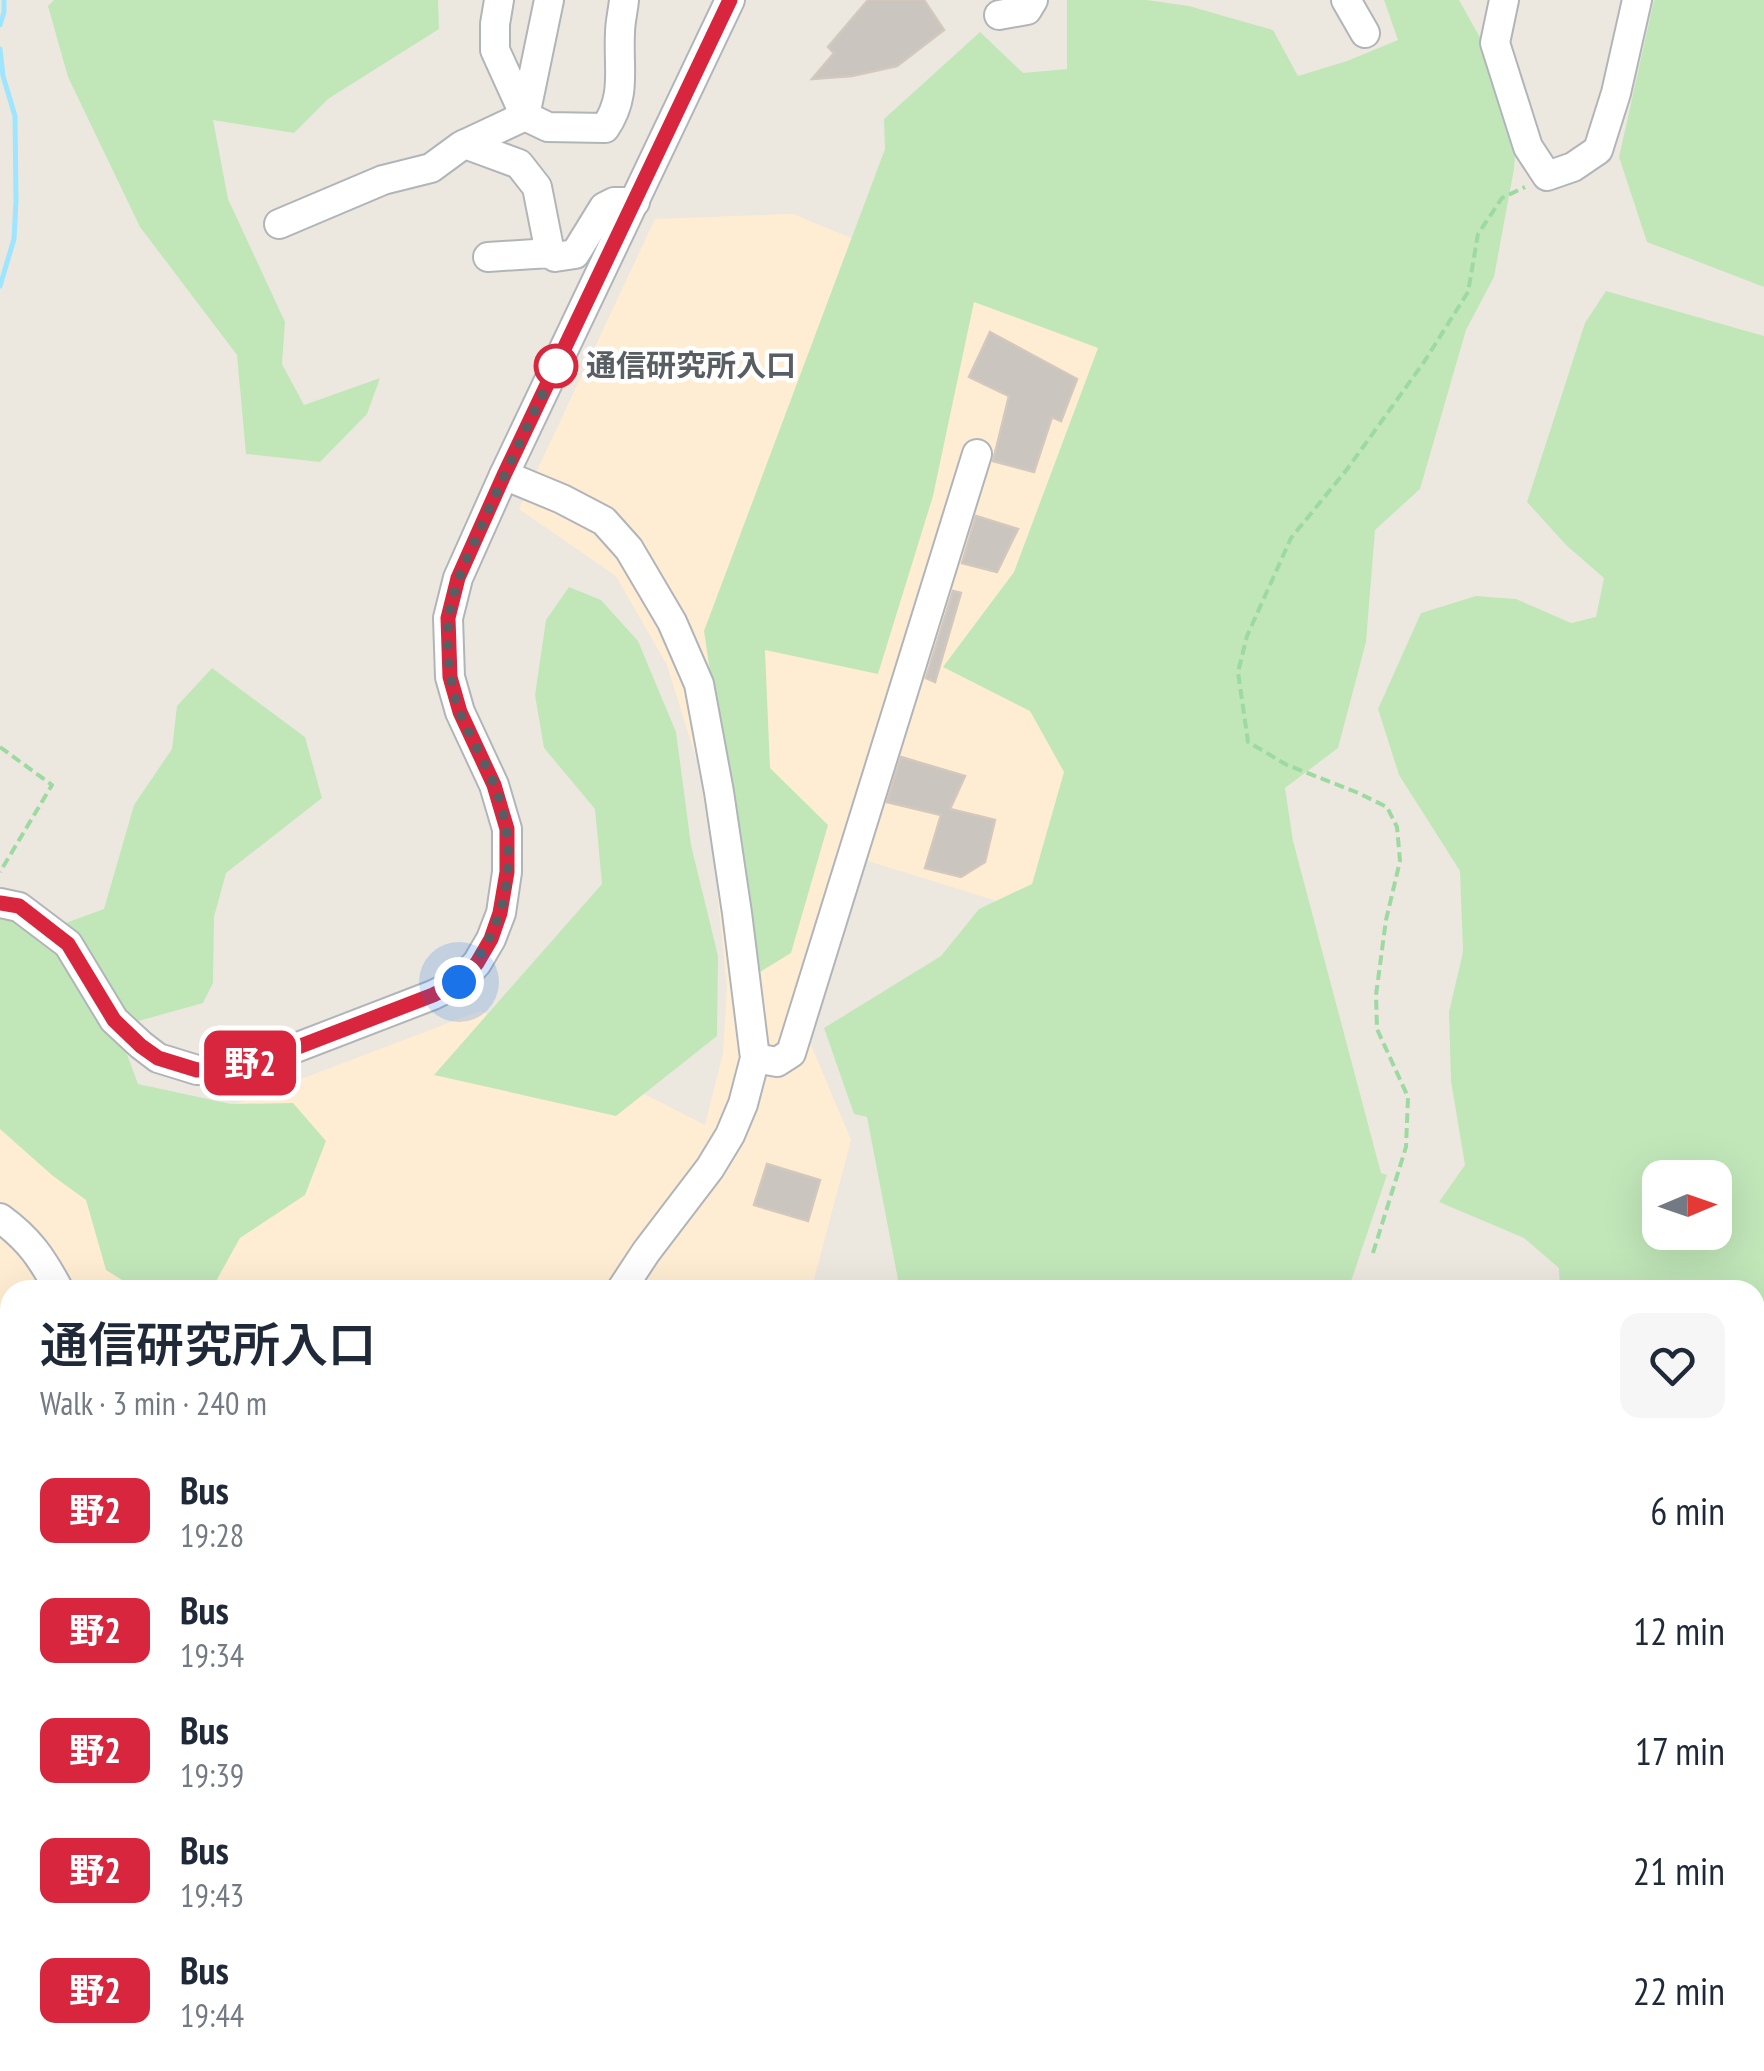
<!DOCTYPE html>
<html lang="en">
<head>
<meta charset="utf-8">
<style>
	body { margin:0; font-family:"PT Sans Narrow","Noto Sans JP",sans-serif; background:#f6f6f7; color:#1f2937; height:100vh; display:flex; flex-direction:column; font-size:38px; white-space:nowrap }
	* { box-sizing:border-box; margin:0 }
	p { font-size:32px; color:#747a83 }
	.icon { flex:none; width:55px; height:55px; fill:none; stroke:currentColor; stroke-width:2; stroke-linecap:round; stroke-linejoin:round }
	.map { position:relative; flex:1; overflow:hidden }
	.sheet { position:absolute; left:0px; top:1280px; width:1765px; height:792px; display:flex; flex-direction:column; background:#fff; border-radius:30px 30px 0 0; box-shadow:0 10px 40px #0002 }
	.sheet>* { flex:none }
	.badge { padding:0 20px; border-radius:15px; font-size:35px; line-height:65px }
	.needle { width:65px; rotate:88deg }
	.tools { position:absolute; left:1642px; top:1160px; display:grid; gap:20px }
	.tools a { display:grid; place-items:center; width:90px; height:90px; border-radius:20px; background:#fff; box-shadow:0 10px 40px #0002; font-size:50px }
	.you { position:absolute; width:50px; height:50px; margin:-25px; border:8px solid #fff; border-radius:50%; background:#1a73e8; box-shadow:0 0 0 15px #1a73e833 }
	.map>.badge { position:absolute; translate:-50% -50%; box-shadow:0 0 0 5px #fff }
	.round { display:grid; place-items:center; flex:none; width:105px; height:105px; border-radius:20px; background:#f6f6f7 }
	.head { display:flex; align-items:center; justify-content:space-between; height:170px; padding:0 40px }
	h1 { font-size:48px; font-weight:600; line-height:75px }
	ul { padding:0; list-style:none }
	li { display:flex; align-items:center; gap:30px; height:120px; padding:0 40px }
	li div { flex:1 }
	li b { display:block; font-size:38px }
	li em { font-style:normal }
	li .badge { min-width:110px; font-weight:700; text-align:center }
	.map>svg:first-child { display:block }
</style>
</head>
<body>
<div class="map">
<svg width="1764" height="2071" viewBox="0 0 1764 2071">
	<rect width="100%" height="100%" fill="#ede8df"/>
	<g fill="#ffedd3">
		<path d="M793 214 1129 353 1052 699 1094 804 1042 915 862 859 808 1038 851 1140 811 1290H10V1731L0 1719V933L119 1074 159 1096 220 1110 480 1011 705 1125 723 1054 727 987 714 861 697 761 667 665 616 576 519 509 655 219Z"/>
		<path d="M362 2062 368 2071H147V2062Z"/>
	</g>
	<g fill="#c1e7b9" fill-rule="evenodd">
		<path d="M54 0H438L439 29 328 99 294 133 213 120 228 199 285 322 282 364 304 405 380 378 367 414 320 462 246 454 237 355 140 227 68 77 48 6Z"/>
		<path d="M1067 0H1147L1189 6 1273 30 1298 76 1347 61 1398 40 1384 0H1459L1492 59 1518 118 1514 169 1494 277 1466 330 1420 489 1375 530 1366 642 1338 748 1285 788 1293 841 1381 1173 1387 1175 1348 1290H900L867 1117 854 1114 824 1028 941 956 979 909 1032 884 1064 772 1030 711 943 667 1014 572 1098 348 974 302 933 496 878 674 765 650 770 768 828 825 791 953 755 975 704 631 885 149 884 119 980 32 1023 73 1067 69Z"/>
		<path d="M1654 0H1764V287L1647 242 1619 157Z"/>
		<path d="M1606 291 1764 336V1747L1755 1751V1290H1560L1559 1268 1524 1238 1439 1202 1465 1165 1451 1081 1449 1012 1463 952 1460 871 1399 775 1378 709 1421 613 1476 596 1516 599 1571 623 1596 617 1604 578 1567 546 1527 502 1585 323ZM1660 1178H1715V1232H1660Z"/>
		<path d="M569 587 601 600 638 641 676 732 691 845 718 956 717 1036 616 1116 434 1075 602 884 595 809 544 748 535 695 546 620Z"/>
		<path d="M212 668 305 737 322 798 226 873 214 917 213 983 203 1003 117 1027 138 1084 231 1104 293 1103 326 1141 305 1195 240 1238 211 1290H138L106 1270 86 1200 53 1176 0 1129V914L52 928 104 909 134 805 172 749 177 706Z"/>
		<path d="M0 1827 10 1846V2062L59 2063 69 2071H0Z"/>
		<path d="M598 2063V2062L1582 2063 1581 2071H603Z"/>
	</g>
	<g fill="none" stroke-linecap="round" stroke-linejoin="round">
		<g stroke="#9ee5ff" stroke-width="5">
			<path d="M0 25 4 12V0"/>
			<path d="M0 49 3 76 15 116 16 201 14 239 0 286"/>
		</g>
	</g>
	<g fill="#cac5bf" stroke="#d2c8be" stroke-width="2.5">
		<path d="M868 0H924L944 30 897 66 852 76 812 79 834 53 828 47Z"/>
		<path d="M990 332 1077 379 1061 421 1052 417 1034 472 993 461 1009 396 969 377Z"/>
		<path d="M976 516 1018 529 997 572 962 563Z"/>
		<path d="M953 591 961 593 935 682 926 678Z"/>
		<path d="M901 757 965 776 950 809 995 820 985 862 961 877 925 868 941 815 887 802Z"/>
		<path d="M767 1164 820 1180 808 1221 754 1205Z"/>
	</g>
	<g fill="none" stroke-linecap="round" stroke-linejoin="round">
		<defs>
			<g id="minor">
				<path d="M499 0 495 24V50L525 116 548 127 605 128C627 96 618 69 620 33 620 22 623 11 624 0"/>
				<path d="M1346 0 1365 33"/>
				<path d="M1504 0 1495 43 1528 147 1547 176 1573 167 1598 150 1616 93 1637 0"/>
				<path d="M999 15 1027 10 1033 0"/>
				<path d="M465 144 519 164 537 187 550 253"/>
				<path d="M279 224 383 180 431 168 461 146 525 116 549 0"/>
				<path d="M488 257 550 253 555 257 575 254 604 207 614 202H635"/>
				<path d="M504 475 562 499 604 521 629 549 672 622 699 684 719 792 737 913 755 1058 743 1104 730 1135 710 1168 646 1252 621 1290"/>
				<path d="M0 903 19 907 68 944 114 1020 141 1045 158 1058 197 1070 229 1069 272 1057 433 995 459 982 477 963 491 939 501 913 507 872V829L494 785 460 712 450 677 448 618 458 578 504 475 730 0"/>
				<path d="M755 1058 777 1062 791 1053 977 454"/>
				<path d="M0 1218C29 1239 42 1258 59 1290"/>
				<path d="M0 1772 10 1785"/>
				<path d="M1757 1864 1764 2056"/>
				<path d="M114 2062V2071"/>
				<path d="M1668 2062V2071"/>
			</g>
		</defs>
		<use href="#minor" stroke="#b1b5b9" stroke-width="32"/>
		<g stroke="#9cdaa1" stroke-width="4" stroke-dasharray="10 5" stroke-linecap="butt">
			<path d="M0 747 52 785 0 872"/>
			<path d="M1373 1253 1406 1147 1408 1097 1377 1029 1376 995 1386 920 1400 861 1397 827 1387 807 1356 792 1287 765 1248 742 1238 672 1247 636 1291 538 1348 468 1424 362 1468 292 1478 234 1502 198 1525 187"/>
			<path d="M294 2062 295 2071"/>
		</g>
		<use href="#minor" stroke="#fff" stroke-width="28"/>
	</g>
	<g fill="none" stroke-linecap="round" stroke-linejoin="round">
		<defs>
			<path id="line" d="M0 903 19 906 68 944 114 1020 141 1046 158 1058 197 1070 229 1068 272 1057 433 995 459 982 477 963 491 939 500 913 507 872V829L494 785 460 712 450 677 448 618 458 578 504 475 730 0"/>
		</defs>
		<use href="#line" stroke="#fff" stroke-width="22"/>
		<use href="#line" stroke="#d7263d" stroke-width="15"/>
		<path stroke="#595e62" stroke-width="10" stroke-dasharray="0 18" d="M459 982C509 928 521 854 494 784 485 761 471 739 461 715 450 689 445 647 449 618 452 587 467 559 479 532 503 476 530 421 556 366"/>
	</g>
	<circle fill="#fff" stroke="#d7263d" stroke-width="5" cx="556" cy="366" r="20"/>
	<g text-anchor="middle" stroke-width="9" stroke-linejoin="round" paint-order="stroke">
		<g font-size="30" font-weight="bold" fill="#595e62" stroke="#fff" text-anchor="start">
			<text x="586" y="376">通信研究所入口</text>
		</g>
	</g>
</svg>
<div class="tools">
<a><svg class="needle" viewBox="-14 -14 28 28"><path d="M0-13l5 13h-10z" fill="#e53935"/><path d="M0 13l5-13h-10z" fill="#747a83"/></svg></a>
</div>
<div class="you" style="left:459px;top:982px"></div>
<b class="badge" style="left:250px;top:1063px;background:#d7263d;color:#fff">野2</b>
<section class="sheet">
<div class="head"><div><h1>通信研究所入口</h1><p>Walk · 3 min · 240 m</p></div><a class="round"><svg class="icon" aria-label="heart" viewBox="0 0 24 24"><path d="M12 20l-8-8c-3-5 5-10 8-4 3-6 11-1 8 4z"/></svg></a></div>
<ul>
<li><span class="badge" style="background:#d7263d;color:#fff">野2</span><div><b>Bus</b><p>19:28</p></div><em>6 min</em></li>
<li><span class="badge" style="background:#d7263d;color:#fff">野2</span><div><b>Bus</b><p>19:34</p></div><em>12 min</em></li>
<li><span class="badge" style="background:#d7263d;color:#fff">野2</span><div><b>Bus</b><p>19:39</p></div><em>17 min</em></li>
<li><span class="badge" style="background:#d7263d;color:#fff">野2</span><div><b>Bus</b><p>19:43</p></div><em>21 min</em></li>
<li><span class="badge" style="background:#d7263d;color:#fff">野2</span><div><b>Bus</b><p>19:44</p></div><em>22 min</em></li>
</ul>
</section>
</div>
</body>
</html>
